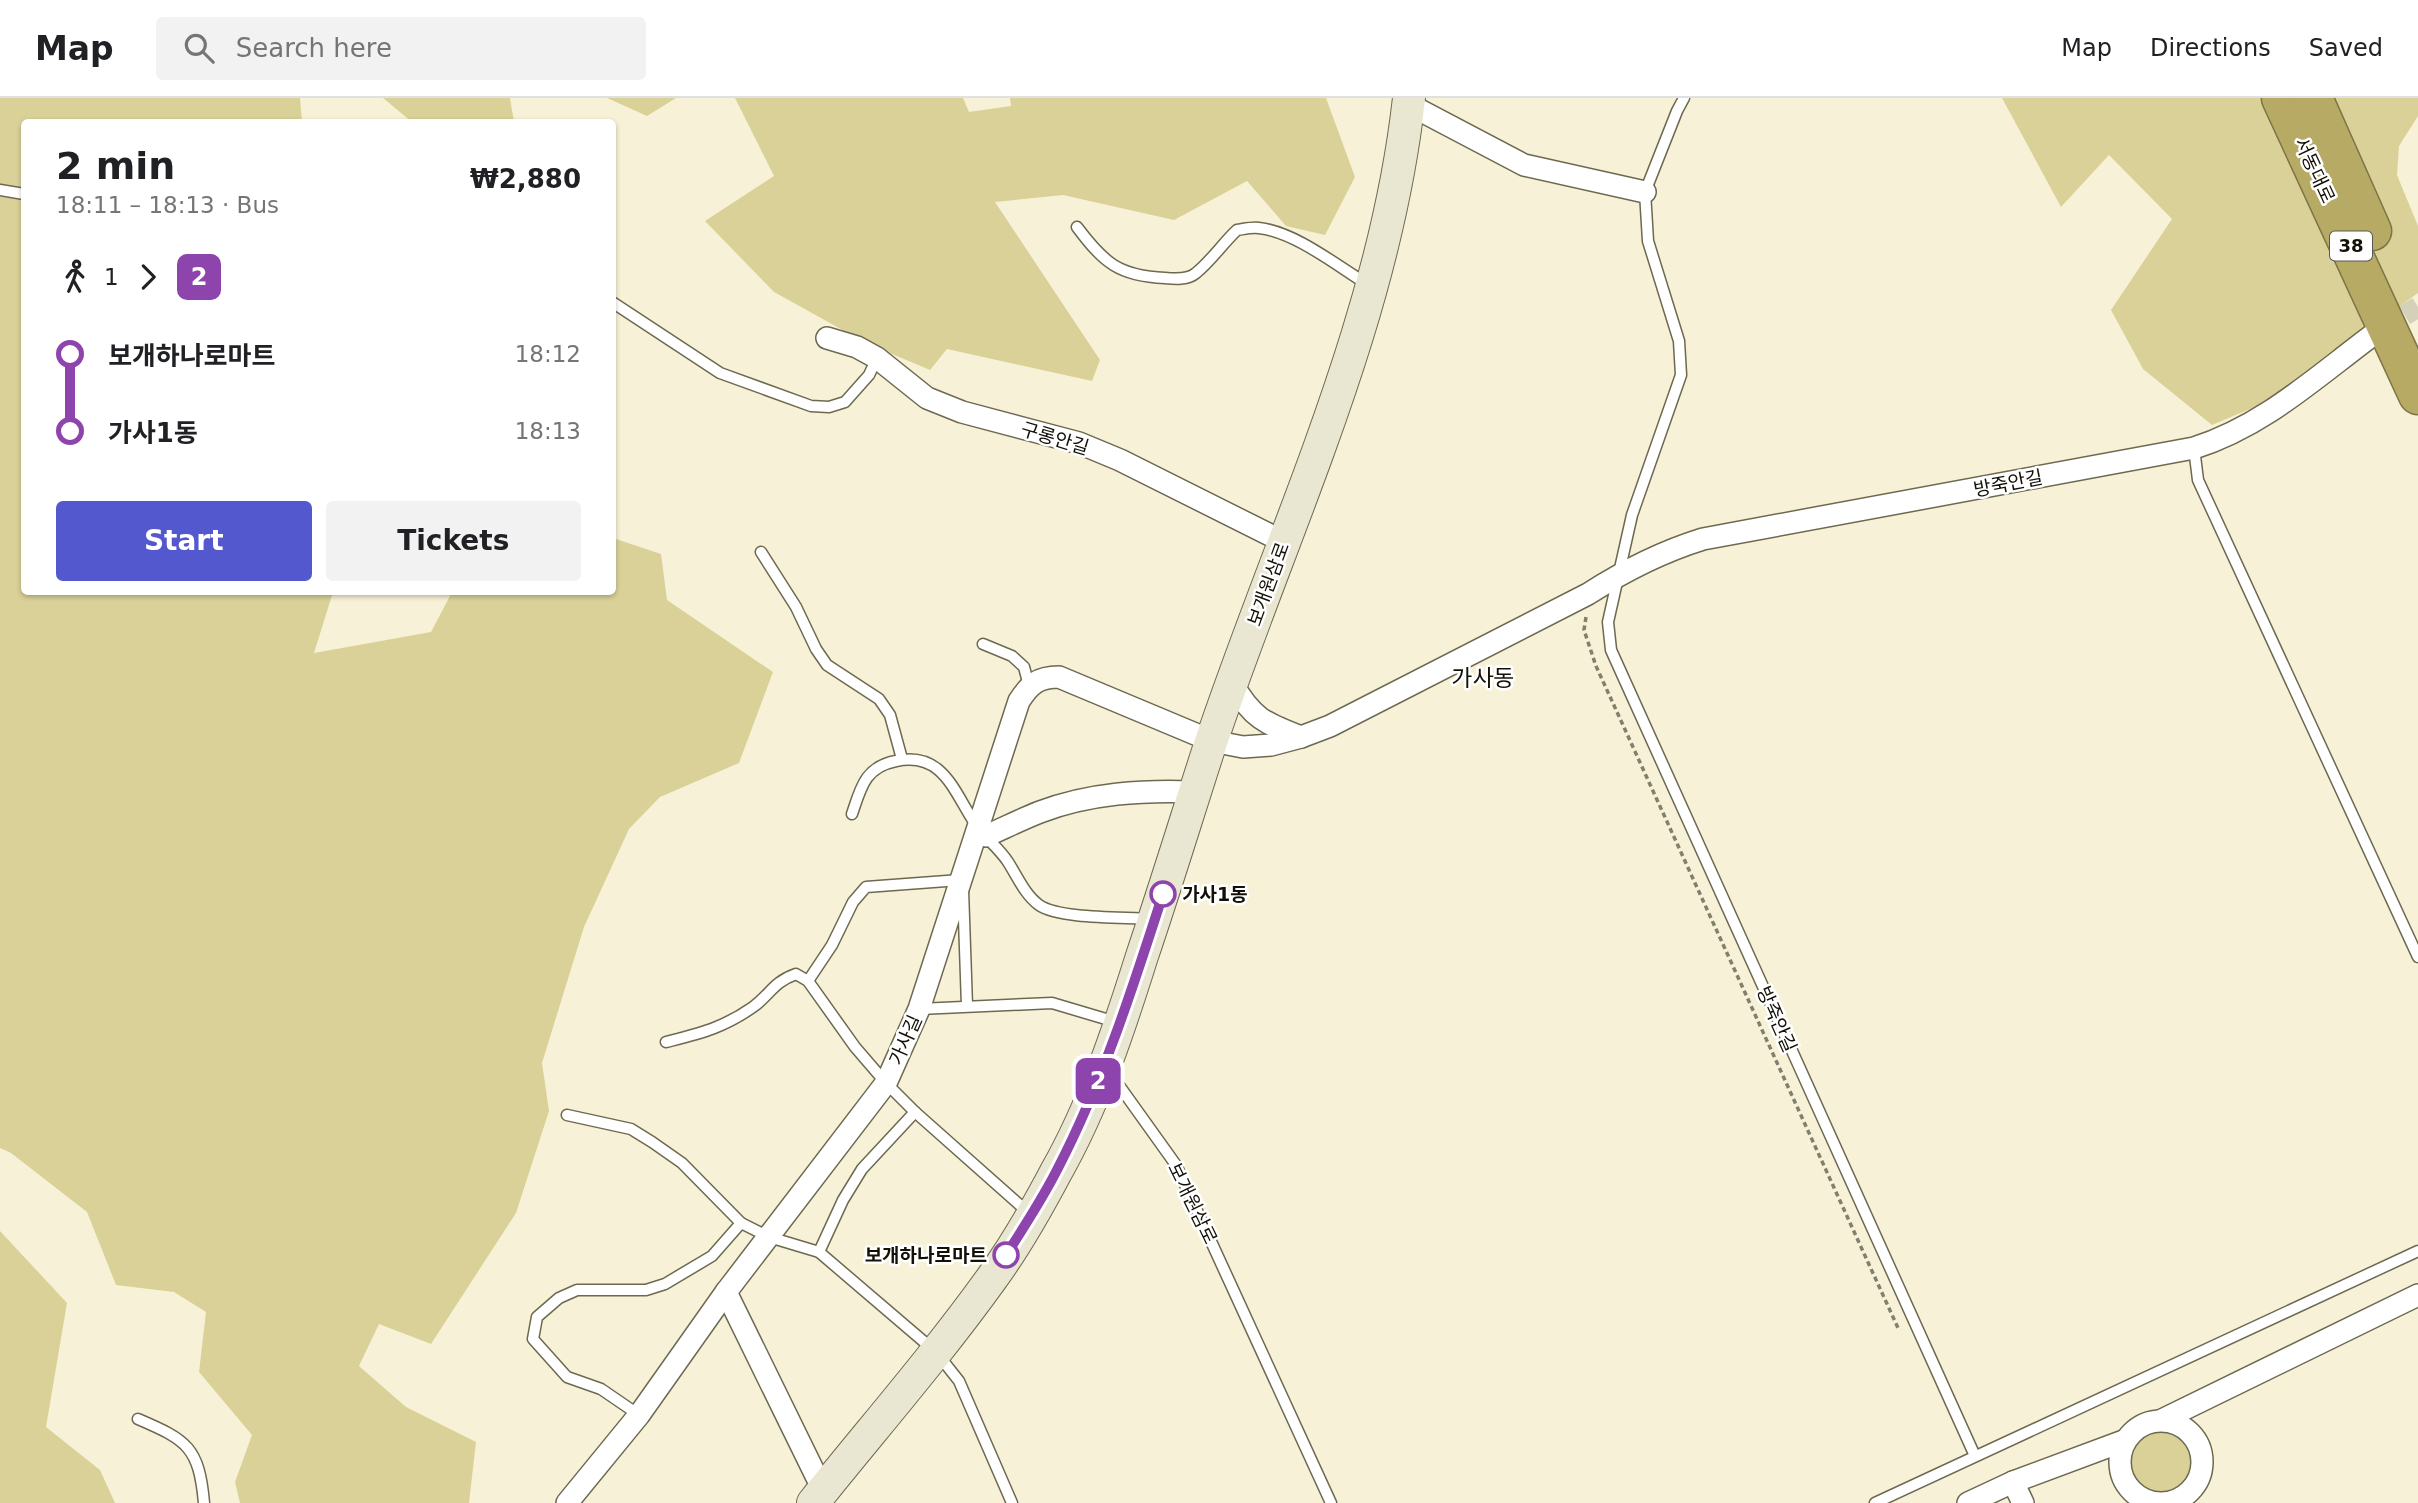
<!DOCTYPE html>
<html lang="en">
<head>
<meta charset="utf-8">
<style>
	body { margin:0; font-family:"DejaVu Sans","Noto Sans KR",sans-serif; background:#f2f2f2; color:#202124; height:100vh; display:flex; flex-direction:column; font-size:26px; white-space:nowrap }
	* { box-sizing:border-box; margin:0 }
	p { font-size:23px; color:#757577 }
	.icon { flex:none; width:38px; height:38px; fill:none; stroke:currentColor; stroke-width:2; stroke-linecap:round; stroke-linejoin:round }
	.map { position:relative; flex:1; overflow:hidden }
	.details { position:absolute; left:21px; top:21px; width:595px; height:476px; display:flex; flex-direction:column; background:#fff; border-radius:7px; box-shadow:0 2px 5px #0004 }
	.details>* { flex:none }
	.badge { padding:0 14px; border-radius:10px; font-size:24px; line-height:46px }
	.map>.badge { position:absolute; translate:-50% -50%; box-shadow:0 0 0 4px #fff }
	.legs { display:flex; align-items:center; gap:10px; height:77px; padding:0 35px; font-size:23px }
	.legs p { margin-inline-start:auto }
	.head { display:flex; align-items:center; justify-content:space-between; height:119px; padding:0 35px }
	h1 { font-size:38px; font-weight:700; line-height:52px }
	.button { display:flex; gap:14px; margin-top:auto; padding:14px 35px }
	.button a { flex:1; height:80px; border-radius:7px; background:#5358cf; color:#fff; font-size:28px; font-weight:700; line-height:80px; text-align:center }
	.button a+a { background:#f2f2f2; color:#202124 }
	ul { padding:0 35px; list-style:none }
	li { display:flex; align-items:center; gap:24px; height:77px; font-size:26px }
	li i { display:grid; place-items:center; width:10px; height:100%; margin:0 9px; background:currentColor }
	li i::after { content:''; width:18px; height:18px; margin:-9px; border:5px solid; border-radius:50%; background:#fff }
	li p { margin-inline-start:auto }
	li:first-child i { background:linear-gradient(#0000 50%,currentColor 0) }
	li:last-child i { background:linear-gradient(currentColor 50%,#0000 0) }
	header { display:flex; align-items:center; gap:42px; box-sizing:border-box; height:98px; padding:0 35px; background:#fff; border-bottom:2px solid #e0e0e0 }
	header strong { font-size:33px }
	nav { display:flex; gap:38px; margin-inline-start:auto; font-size:24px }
	.search { width:490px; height:63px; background:#f2f2f2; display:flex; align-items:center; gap:18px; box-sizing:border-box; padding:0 24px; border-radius:7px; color:#757577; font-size:26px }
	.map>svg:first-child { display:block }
</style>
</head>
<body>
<header>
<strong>Map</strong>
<div class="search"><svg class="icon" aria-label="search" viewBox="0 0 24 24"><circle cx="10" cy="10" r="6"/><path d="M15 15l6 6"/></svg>Search here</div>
<nav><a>Map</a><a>Directions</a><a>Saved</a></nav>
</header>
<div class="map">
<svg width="2418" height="1405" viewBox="0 0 2418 1405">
	<rect width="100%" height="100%" fill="#f7f2d7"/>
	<g fill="#dad199">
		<path d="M0 0H300L302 24H24V494H333L314 555 431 534 452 494H612L613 440 661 456 667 502 773 574 739 665 660 699 629 731 584 829 542 965 549 1013 516 1115 431 1246 379 1226 359 1268 406 1309 476 1344 469 1405H240L235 1384 252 1337 199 1274 206 1214 174 1194 116 1187 87 1114 11 1055 0 1050Z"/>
		<path d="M383 0H510L514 24H412Z"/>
		<path d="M607 0H676L647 18Z"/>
		<path d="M735 0H963L969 14 1011 8 1010 0H1326L1355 79 1325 137 1286 128 1247 83 1174 122 1063 97 995 104 1100 262 1092 283 947 251 930 272 866 245 774 194 705 123 774 78Z"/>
		<path d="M2002 0H2418V18L2399 48 2397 77 2418 128V195L2264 305 2212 327 2143 271 2111 212 2172 121 2109 57 2061 109Z"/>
		<path d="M0 1133 67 1205 46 1329 100 1372 115 1405H0Z"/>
		<circle cx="2161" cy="1365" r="33"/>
	</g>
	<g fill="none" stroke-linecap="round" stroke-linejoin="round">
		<path stroke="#d5d0b8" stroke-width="21" stroke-dasharray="21 10" stroke-linecap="butt" d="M2378 233 2418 209"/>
		<defs>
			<g id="lane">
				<path d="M1684 0 1677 13 1645 94 1648 143 1679 243 1681 277 1632 417 1608 524 1611 552 1975 1358"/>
				<path d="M0 92 24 96"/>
				<path d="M1077 129C1104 165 1119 178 1165 180 1175 181 1188 182 1196 175 1211 163 1223 145 1237 132 1244 131 1252 129 1259 130 1295 134 1336 167 1367 186"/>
				<path d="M612 204 720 275 811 308 829 309 845 304 869 277 877 260"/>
				<path d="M2194 350 2198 382 2418 859"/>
				<path d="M761 454 796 509 816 551 827 567 879 601 890 617 902 661"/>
				<path d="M983 546 1012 558 1024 569 1029 588"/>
				<path d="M852 716C861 689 865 669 896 663 944 653 954 695 976 727 985 740 999 750 1008 764 1017 778 1025 797 1039 807 1059 821 1123 819 1150 821"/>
				<path d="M963 792 967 908"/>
				<path d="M808 883 832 847 853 804 866 789 960 782"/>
				<path d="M919 911 1052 905 1116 924"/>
				<path d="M666 944C701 935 723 930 753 909 770 897 773 884 796 876L808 883 855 949 886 985 915 1014 1030 1116"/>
				<path d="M1108 972 1176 1067 1331 1405"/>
				<path d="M567 1017 631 1031 652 1044 682 1065 741 1125 769 1139 819 1154 936 1254 959 1283 1012 1405"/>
				<path d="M819 1154 843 1102 862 1071 915 1014"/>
				<path d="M639 1317 601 1291 567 1279 533 1241 537 1219 559 1200 577 1192H646L665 1186 712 1158 741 1125"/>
				<path d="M138 1321C187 1342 199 1349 204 1405"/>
				<path d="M1875 1405 2418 1153"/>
			</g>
			<g id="street">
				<path d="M1408 6 1524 67 1645 94"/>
				<path d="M827 240 857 249 877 260 927 300 962 314 1079 345 1120 362 1284 444"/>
				<path d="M1232 585C1252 620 1264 625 1301 639"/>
				<path d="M986 738C1004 730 1022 721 1040 714 1090 695 1143 692 1195 694"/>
				<path d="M726 1194 823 1392"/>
				<path d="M2162 1322 2418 1197"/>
				<circle cx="2161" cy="1364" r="41"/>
				<path d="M2013 1384 2023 1405"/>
				<path d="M567 1405 639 1317 726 1194 886 985 919 911 1019 603C1030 586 1038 579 1059 579L1212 643 1243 649 1271 647 1301 639 1330 628 1588 496C1624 473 1661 454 1703 441L2194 350C2264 328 2316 279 2374 236"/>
				<path d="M1968 1405 2013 1384 2126 1342"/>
			</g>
			<path id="secondary" d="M813 1405C873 1330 936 1258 992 1180 1016 1147 1037 1110 1056 1074 1094 1007 1119 931 1142 858 1166 787 1188 715 1211 644 1283 430 1384 226 1409 0"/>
			<g id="highway">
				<path d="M2281 0 2418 297"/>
				<path d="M2313 0 2372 133"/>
			</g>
		</defs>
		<use href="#lane" stroke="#6d6951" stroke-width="13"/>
		<use href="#street" stroke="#6d6951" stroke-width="24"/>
		<use href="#secondary" stroke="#6d6951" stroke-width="34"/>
		<use href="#highway" stroke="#7d7444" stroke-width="41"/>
		<path stroke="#827f6d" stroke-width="3.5" stroke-dasharray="5 3.5" stroke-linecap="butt" d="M1586 519 1584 532 1596 568 1898 1230"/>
		<use href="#lane" stroke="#fff" stroke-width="10"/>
		<use href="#street" stroke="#fff" stroke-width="21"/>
		<use href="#secondary" stroke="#e9e6d1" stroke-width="32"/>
		<use href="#highway" stroke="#b6aa65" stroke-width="38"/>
	</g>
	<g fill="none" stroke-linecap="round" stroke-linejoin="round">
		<defs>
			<path id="line-1" d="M1006 1157C1024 1129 1043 1100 1058 1070 1103 983 1133 889 1163 796"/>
		</defs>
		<use href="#line-1" stroke="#fff" stroke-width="16"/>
		<use href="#line-1" stroke="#8e44ad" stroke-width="10"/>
	</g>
	<g fill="#fff" stroke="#8e44ad" stroke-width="3.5">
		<circle cx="1163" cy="796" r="12"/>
		<circle cx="1006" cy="1157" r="12"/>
	</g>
	<g text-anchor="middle" stroke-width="5" stroke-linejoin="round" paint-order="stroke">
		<rect fill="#fff" stroke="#595851" stroke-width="2" x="2330" y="133.5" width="42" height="29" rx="5"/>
		<g font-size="18" font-weight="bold" fill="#121007">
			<text x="2351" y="154">38</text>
		</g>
		<g font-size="19" fill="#121007" stroke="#fff">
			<text transform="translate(2315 72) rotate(65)" y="7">서동대로</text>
			<text transform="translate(1055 340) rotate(17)" y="7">구롱안길</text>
			<text transform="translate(2008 385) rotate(-11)" y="7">방죽안길</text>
			<text transform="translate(1268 486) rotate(-70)" y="7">보개원삼로</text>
			<text transform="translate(1777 921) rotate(66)" y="7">방죽안길</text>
			<text transform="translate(905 942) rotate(-66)" y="7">가사길</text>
			<text transform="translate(1193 1105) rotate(64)" y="7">보개원삼로</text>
		</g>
		<g font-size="19" font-weight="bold" fill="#121007" stroke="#fff" text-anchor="start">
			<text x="1182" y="803">가사1동</text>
			<text x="987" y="1164" text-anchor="end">보개하나로마트</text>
		</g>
		<g font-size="23" fill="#121007" stroke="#fff">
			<text x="1483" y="588">가사동</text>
		</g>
	</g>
</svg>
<b class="badge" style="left:1098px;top:983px;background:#8e44ad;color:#fff">2</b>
<section class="details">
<div class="head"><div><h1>2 min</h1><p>18:11 – 18:13 · Bus</p></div><b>₩2,880</b></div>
<div class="legs"><svg class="icon" aria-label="walk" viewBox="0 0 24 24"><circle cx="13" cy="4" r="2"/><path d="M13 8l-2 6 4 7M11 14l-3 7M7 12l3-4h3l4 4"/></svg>1<svg class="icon" aria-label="forward" viewBox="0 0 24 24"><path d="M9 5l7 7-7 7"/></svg><b class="badge" style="background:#8e44ad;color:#fff">2</b></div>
<ul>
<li><i style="color:#8e44ad"></i><b>보개하나로마트</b><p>18:12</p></li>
<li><i style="color:#8e44ad"></i><b>가사1동</b><p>18:13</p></li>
</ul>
<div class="button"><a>Start</a><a>Tickets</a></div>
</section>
</div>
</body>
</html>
